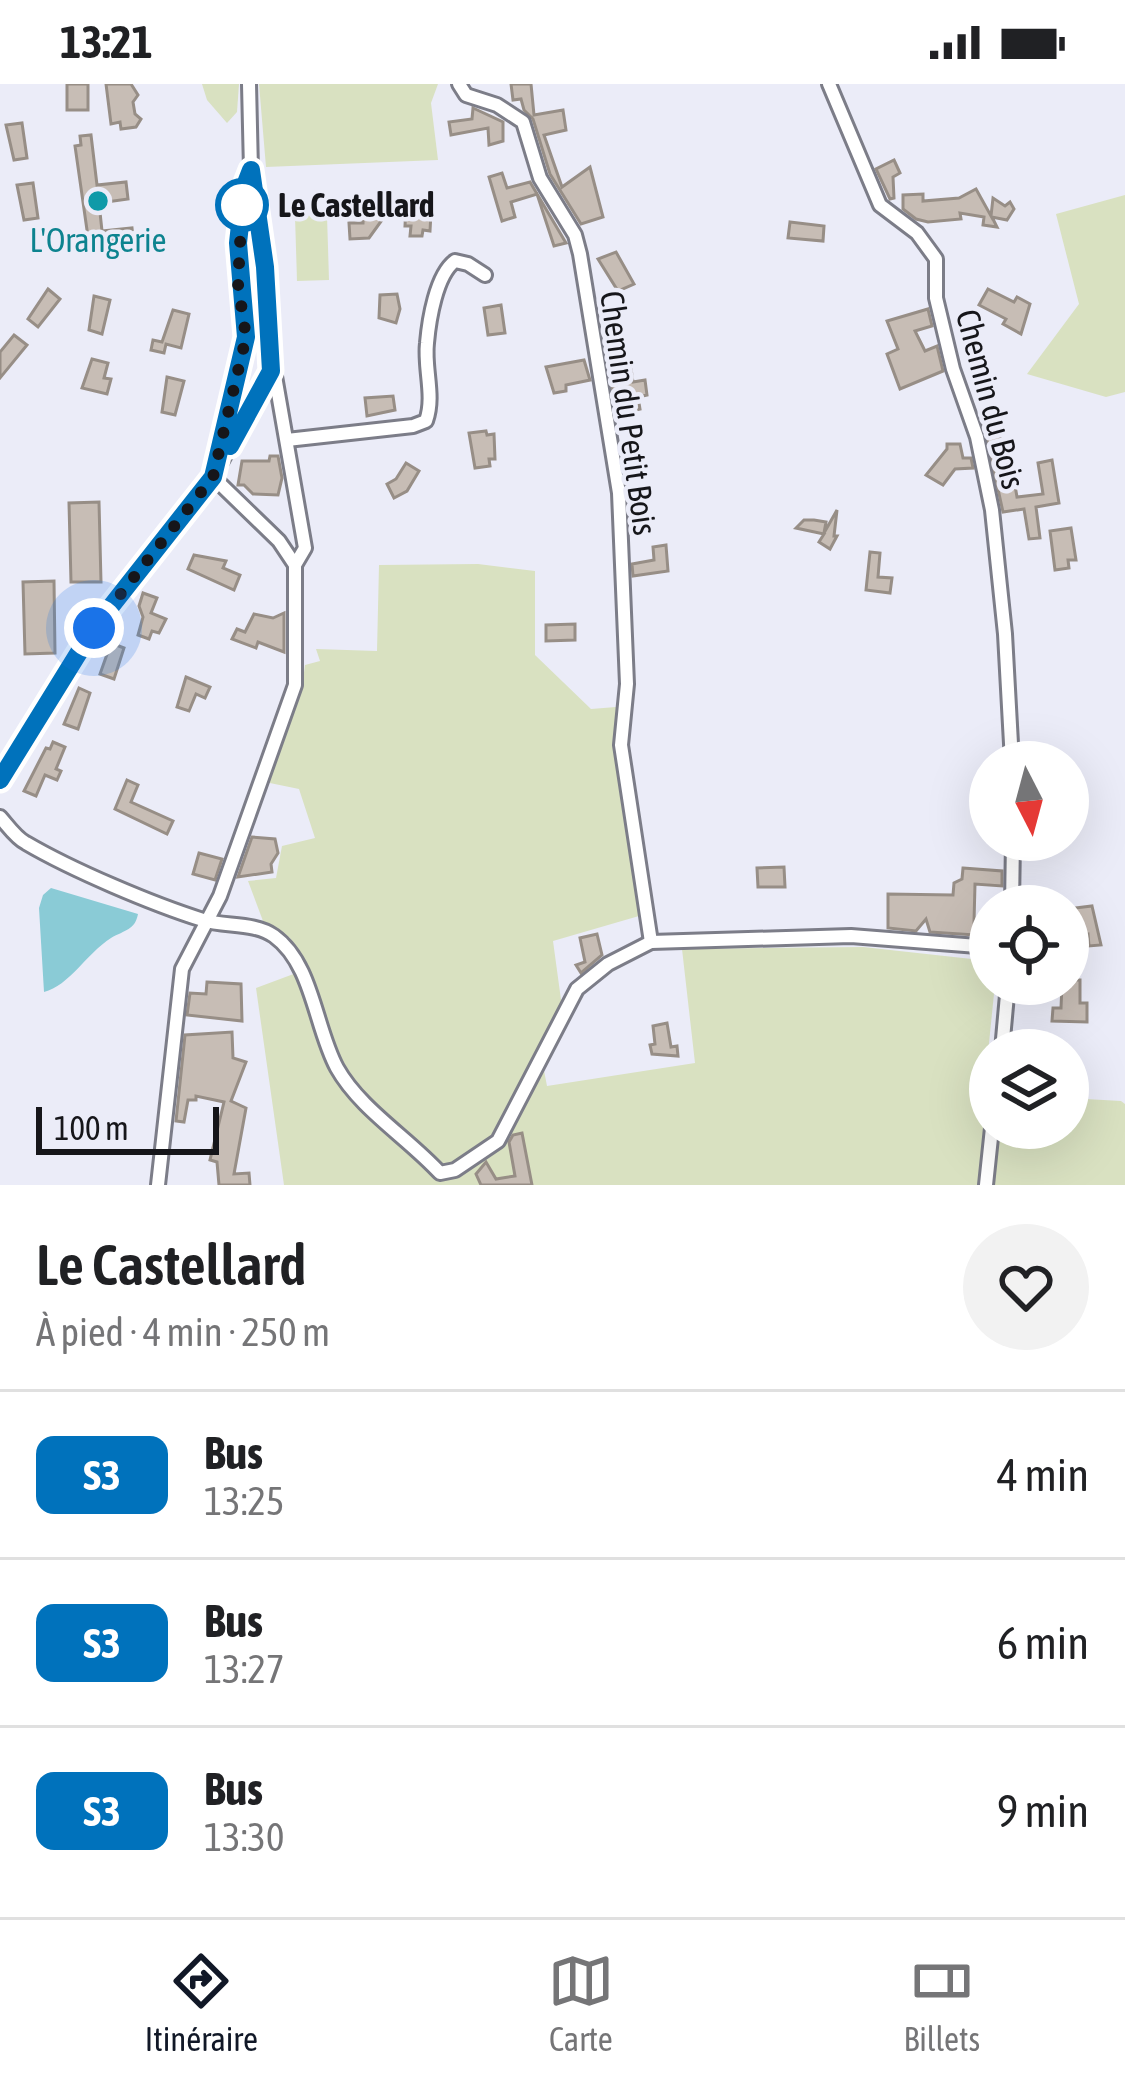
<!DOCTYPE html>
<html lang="fr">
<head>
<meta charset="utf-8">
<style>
	body { margin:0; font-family:"Asap Condensed",sans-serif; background:#f2f2f2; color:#202124; height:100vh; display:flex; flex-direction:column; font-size:45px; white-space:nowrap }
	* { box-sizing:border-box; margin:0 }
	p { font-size:39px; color:#757577 }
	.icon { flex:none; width:66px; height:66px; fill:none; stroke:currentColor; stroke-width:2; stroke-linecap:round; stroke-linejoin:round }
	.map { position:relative; height:1101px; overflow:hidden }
	.details { display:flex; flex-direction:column; background:#fff; flex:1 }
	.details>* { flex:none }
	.badge { padding:0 24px; border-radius:18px; font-size:42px; line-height:78px }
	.needle { width:78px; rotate:174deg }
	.buttons { position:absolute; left:969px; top:657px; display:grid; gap:24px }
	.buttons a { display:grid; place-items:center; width:120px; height:120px; border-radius:50%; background:#fff; box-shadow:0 12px 48px #0002; font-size:60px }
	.scale { position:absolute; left:36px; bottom:30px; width:183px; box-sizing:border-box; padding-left:12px; border:6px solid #16161a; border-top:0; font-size:33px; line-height:42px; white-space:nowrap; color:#16161a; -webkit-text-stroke:9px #ebecf8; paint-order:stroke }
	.you { position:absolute; width:60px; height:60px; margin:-30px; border:9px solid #fff; border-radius:50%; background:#1a73e8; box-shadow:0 0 0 18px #1a73e833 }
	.map>.badge { position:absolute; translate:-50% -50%; box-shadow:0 0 0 6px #fff }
	.round { display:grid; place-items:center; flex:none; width:126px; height:126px; border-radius:63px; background:#f2f2f2 }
	.overview { display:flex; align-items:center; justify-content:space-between; height:204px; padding:0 36px }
	h1 { font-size:57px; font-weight:600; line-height:90px }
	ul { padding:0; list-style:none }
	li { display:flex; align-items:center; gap:36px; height:168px; padding:0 36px; border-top:3px solid #e0e0e0 }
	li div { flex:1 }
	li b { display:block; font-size:45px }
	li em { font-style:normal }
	li .badge { min-width:132px; font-weight:700; text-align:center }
	.status { display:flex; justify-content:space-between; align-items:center; height:84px; padding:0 60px; background:#fff; direction:ltr }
	.status svg { height:33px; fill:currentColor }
	.dock { display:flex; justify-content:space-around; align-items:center; height:168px; border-top:3px solid #e0e0e0; background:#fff; font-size:33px; color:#757577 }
	.dock a { display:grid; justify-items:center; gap:6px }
	.dock .on { color:#111827 }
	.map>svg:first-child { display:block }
</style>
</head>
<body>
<div class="status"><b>13:21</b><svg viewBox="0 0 49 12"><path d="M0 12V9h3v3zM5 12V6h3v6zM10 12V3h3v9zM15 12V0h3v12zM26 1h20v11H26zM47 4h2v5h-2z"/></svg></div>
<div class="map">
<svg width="1125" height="1101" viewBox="0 0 1125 1101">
	<rect width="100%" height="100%" fill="#ebecf8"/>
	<g fill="#d9e1c1">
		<path d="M202 0H239L237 28 227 39 207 16Z"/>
		<path d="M259 0H438L431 19 438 76 266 83Z"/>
		<path d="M1125 111V308L1106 313 1027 290 1079 220 1056 130Z"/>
		<path d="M327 131 329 196 297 197 295 132Z"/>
		<path d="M478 480 535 487V571L591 625 616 623 615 664 639 832 553 857 562 923 541 971 547 1002 695 979 682 865 863 863 990 877V900H995L984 1008 990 1009V1044H1068V1014L1121 1017 1125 1020V1101H284L256 904 307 885 290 854 263 837 248 797 276 794 282 762 315 754 299 705 265 698 302 604 305 581 320 577 316 565 377 567 379 481Z"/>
	</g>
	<path fill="#8acbd6" d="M51 804 138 830C135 846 125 846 111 854 87 869 69 902 44 908L39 824 43 811Z"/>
	<g fill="#c7bdb5" stroke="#978e86" stroke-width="3">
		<rect x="67" y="0" width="21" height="26"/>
		<path d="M106 0H131L138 11 133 18 135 30 141 35 136 43 121 45 120 38 111 40Z"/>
		<path d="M511 0H531L534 31 563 26 566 46 544 51 562 103 590 83 603 133 581 140 550 90 533 35 524 26 521 15 513 16Z"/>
		<path d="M473 24 503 38V57L489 61 488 44 451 51 449 38 472 35Z"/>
		<path d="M22 39 27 74 14 76 6 41Z"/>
		<path d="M91 51 97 101 126 98 128 115 99 119 102 147 132 144 134 162 90 167 75 62 81 61 80 52Z"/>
		<path d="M894 76 900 89 893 93 894 114 890 115 876 85Z"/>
		<path d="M502 89 507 104 530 98 566 159 554 162 537 110 511 118 515 133 502 137 489 93Z"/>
		<path d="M33 99 38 134 24 136 17 101Z"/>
		<path d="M976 105 991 132 993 114 1005 122 1010 118 1014 125 1007 136 992 133 997 143 983 141 984 133 960 129 961 135 928 138 916 135 903 125V111L923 110V117L959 114Z"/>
		<path d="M381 120 382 136 369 154 350 155 349 139H363L364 121Z"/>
		<path d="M406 122 427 123V129H431L430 147 423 146 422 152H410L411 142H405Z"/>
		<path d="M790 138 824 142 823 157 788 154Z"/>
		<path d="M616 168 634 200 618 207 598 175Z"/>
		<path d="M48 205 60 215 38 243 28 235Z"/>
		<path d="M988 205 1014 218 1017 213 1030 220 1021 250 1003 240 1006 235 979 221Z"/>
		<path d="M397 210 400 225 396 239 379 234 380 211Z"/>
		<path d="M94 212 110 216 102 250 89 246Z"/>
		<path d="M501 221 505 249 488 251 484 224Z"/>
		<path d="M928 225 932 242 915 247 925 267 937 262 943 287 900 305 887 270 898 265 887 237Z"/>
		<path d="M173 226 189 230 181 264 166 260 164 269 151 266 153 256 162 258Z"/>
		<path d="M14 251 27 261 0 294V268Z"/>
		<path d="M92 275 108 279 104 294 111 295 107 310 82 304Z"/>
		<path d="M584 276 590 296 566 301V307L554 309 546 283Z"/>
		<path d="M613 277 630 278 633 298 645 296 647 311 638 313 640 325 631 327 627 308 614 314 608 278Z"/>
		<path d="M167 293 184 297 175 331 162 328Z"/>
		<path d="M393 312 395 326 367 332 365 314Z"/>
		<path d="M1003 336 1005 345 998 347 1002 361 1007 364 1004 370 1007 385 1012 384 1017 413 1043 410 1038 379 1052 376 1059 419 1036 423 1040 454 1029 455 1024 425 1003 428 984 341Z"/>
		<path d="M486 347 487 351 494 350 495 375H489L490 382 475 384 469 349Z"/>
		<path d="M947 360H960L963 374H971L973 384 955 385 943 401 926 391 947 365Z"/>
		<path d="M270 372H278L282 394 278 411 253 410 244 401H238L242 377H269Z"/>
		<path d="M406 379 419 387 407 407 394 414 387 400 396 395Z"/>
		<path d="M99 418 101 498H71L69 419Z"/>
		<path d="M837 426 834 452H837L830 465 819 458 824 450 796 444 804 436H814L826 438 824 449Z"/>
		<path d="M1071 444 1076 476H1068L1069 484 1055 486 1050 447Z"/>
		<path d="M666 461 668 487 633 492 632 480 654 476 653 463Z"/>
		<path d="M870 468 880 469 878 493 892 494 890 509 866 506Z"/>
		<path d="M194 471 226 477 223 484 240 491 234 506 188 485Z"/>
		<path d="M54 497 55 569 25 570 23 498Z"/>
		<path d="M143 509 157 514 151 529 166 535 159 549 152 547 149 555 138 551 143 533 139 522Z"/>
		<path d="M284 529V568L258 558 256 564 232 555 237 545 245 548 254 530 273 534Z"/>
		<path d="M575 540V556L546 557V541Z"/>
		<path d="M111 559 124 564 114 595 100 590Z"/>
		<path d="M186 593 210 603 205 614 196 610 189 627 177 623Z"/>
		<path d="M79 604 90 609 78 645 64 640Z"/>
		<path d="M53 658 65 663 56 685 61 687 57 696 45 691 36 712 24 707 46 664 50 665Z"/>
		<path d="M127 696 138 701 131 718 173 737 167 750 115 725Z"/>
		<path d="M252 753 275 755 278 769 271 780 272 788 238 793Z"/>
		<path d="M199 769 222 775 215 796 193 790Z"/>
		<path d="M784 783 785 803H758L757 784Z"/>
		<path d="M963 784 1002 787V802L975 800 974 838 990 839V852L930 848 926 835 916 847 888 844V810L953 811 954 799 962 795Z"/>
		<path d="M1092 822 1101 861 1089 862 1088 850 1079 852 1075 824Z"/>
		<path d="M597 850 602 871 581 889 576 881 585 878 580 854Z"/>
		<path d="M1068 896H1080V919H1087V938L1052 937 1053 924H1061L1062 900H1068Z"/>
		<path d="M207 898 241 900 242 937 187 931 190 909 206 910Z"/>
		<path d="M667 939 671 963 677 962 678 972 652 970 650 961 655 960 653 942Z"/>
		<path d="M232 948 233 974 246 978 231 1017 246 1024 234 1090 249 1089 250 1101H219L217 1078 210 1076 224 1018 196 1012V1016H188L184 1038 176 1037 185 951Z"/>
		<path d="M522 1049 532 1101H481L476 1090 486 1078 496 1095 515 1092 509 1058 513 1051Z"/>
	</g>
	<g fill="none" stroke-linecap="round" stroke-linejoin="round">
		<defs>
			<g id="minor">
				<path d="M459 0 466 11 497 21 523 38 540 94 575 151 580 170 619 409 627 600 621 661 651 858"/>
				<path d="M829 0 880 121 917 149 936 175V214L953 285 977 353 992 426 1005 550 1012 678"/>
				<path d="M287 356 413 342 426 337C435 312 424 285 427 259 429 236 436 191 455 177L468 180 485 191"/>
				<path d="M218 375 246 253 238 159 244 104 250 88"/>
				<path d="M213 393 279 457 295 481"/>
				<path d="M0 696 95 543 213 393 271 287 265 183 251 86 249 0"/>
				<path d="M0 733C8 742 16 754 26 759 72 786 152 820 203 836 225 843 254 838 274 852 313 880 315 944 337 984 360 1025 408 1054 440 1089L455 1086 498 1057 577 905 608 880 651 858 851 852 990 863"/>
				<path d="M1012 822 1013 756"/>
				<path d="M1002 966 1008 900"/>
				<path d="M158 1101 182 885 220 812 295 601V481L305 464 275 292 271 287"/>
				<path d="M986 1101 992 1044"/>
			</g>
		</defs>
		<use href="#minor" stroke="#7c7d88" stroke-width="18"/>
		<use href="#minor" stroke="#fff" stroke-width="12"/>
	</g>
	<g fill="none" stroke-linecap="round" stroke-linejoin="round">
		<defs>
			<path id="line" d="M0 696 94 544 213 393 246 253 238 159 244 104 251 86 265 183 271 287 230 362"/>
		</defs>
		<use href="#line" stroke="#fff" stroke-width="27"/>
		<use href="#line" stroke="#0072bc" stroke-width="18"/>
		<path stroke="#16161a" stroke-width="12" stroke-dasharray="0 21.6" d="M94 544 213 393 246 253 238 200 242 121"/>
	</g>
	<circle fill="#0f9aa8" stroke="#ebecf8" stroke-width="4.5" cx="98" cy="117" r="12"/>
	<circle fill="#fff" stroke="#0072bc" stroke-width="6" cx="242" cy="121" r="24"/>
	<g text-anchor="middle" stroke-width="9" stroke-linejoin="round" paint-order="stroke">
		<g font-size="33" font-weight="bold" fill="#16161a" stroke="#ebecf8" text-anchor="start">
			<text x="278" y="133">Le Castellard</text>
		</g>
		<g font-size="33" fill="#0d838f" stroke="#ebecf8">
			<text x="98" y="168">L'Orangerie</text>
		</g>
		<g font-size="33" fill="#16161a" stroke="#ebecf8">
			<text transform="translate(991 315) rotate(75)" y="12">Chemin du Bois</text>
			<text transform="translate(629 329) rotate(82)" y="12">Chemin du Petit Bois</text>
		</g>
	</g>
</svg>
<div class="buttons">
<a><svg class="needle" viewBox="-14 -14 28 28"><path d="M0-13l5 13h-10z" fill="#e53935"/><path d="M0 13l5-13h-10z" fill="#757577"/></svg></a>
<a><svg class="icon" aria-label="locate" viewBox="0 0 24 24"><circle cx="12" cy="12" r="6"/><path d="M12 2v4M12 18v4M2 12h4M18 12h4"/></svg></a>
<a><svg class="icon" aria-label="layers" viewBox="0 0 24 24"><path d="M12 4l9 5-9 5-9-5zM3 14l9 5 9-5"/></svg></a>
</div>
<div class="scale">100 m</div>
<div class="you" style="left:94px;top:544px"></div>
</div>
<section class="details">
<div class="overview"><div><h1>Le Castellard</h1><p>À pied · 4 min · 250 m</p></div><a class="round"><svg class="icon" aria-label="heart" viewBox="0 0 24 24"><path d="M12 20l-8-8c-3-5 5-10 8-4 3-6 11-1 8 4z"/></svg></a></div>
<ul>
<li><span class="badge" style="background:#0072bc;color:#fff">S3</span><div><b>Bus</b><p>13:25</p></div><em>4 min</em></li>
<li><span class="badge" style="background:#0072bc;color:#fff">S3</span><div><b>Bus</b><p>13:27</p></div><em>6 min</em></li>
<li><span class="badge" style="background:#0072bc;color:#fff">S3</span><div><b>Bus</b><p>13:30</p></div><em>9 min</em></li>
</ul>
</section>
<nav class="dock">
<a class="on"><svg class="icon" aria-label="directions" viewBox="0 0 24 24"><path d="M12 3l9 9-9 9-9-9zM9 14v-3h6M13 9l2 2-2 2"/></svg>Itinéraire</a>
<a><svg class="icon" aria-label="map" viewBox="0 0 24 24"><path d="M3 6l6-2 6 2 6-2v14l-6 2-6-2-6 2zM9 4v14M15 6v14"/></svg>Carte</a>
<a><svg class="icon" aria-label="tickets" viewBox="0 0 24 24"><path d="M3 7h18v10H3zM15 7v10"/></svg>Billets</a>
</nav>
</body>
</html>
